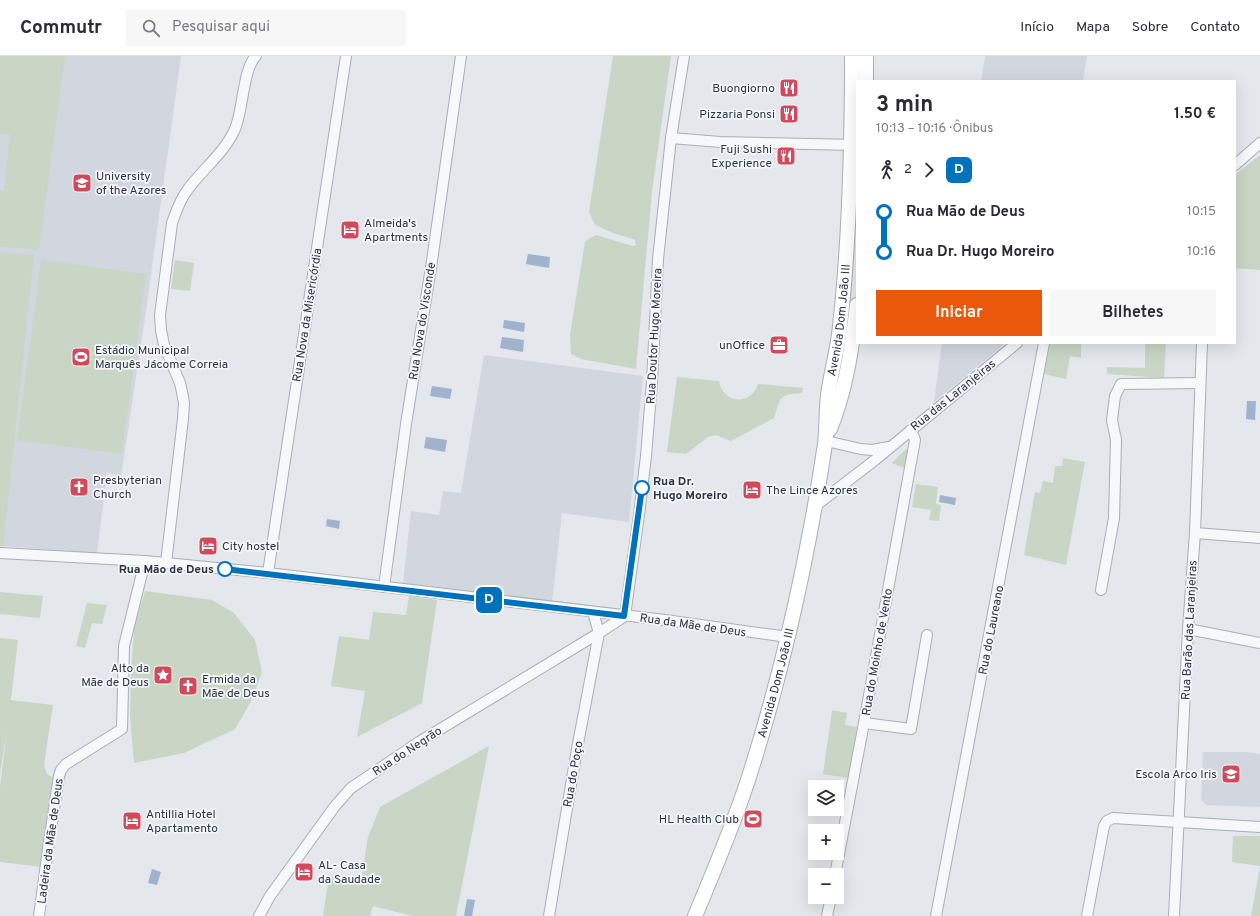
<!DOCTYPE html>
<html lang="pt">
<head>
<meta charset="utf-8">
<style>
	body { margin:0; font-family:Overpass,sans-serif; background:#f7f7f7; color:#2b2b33; height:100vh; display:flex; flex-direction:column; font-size:15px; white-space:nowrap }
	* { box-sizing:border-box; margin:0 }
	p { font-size:13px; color:#7c7c81 }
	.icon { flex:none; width:22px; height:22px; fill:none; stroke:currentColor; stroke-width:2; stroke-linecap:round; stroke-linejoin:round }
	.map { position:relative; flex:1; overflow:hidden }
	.details { position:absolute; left:856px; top:24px; width:380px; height:264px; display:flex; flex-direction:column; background:#fff; border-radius:0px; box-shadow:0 4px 16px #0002 }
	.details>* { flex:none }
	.badge { padding:0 8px; border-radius:6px; font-size:14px; line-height:26px }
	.buttons { position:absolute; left:808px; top:724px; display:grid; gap:8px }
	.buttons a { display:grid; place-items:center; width:36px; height:36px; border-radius:0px; background:#fff; box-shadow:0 4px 16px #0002; font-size:20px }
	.map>.badge { position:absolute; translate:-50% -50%; box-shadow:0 0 0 2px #fff }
	.legs { display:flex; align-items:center; gap:6px; height:44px; padding:0 20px; font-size:13px }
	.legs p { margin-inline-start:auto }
	.overview { display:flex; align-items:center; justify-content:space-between; height:68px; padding:0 20px }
	h1 { font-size:22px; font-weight:700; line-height:30px }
	.button { display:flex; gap:8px; margin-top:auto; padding:8px 20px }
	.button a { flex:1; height:46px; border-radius:0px; background:#ea580c; color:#fff; font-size:16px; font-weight:700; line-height:46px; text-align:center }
	.button a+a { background:#f7f7f7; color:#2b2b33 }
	ul { padding:0 20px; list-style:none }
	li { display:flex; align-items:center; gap:14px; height:40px; font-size:15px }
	li i { display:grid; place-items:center; width:6px; height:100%; margin:0 5px; background:currentColor }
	li i::after { content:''; width:10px; height:10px; margin:-5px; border:3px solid; border-radius:50%; background:#fff }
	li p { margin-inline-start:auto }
	li:first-child i { background:linear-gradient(#0000 50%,currentColor 0) }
	li:last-child i { background:linear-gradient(currentColor 50%,#0000 0) }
	header { display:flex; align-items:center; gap:24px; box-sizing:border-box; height:56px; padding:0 20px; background:#fff; border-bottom:1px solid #e1e1e2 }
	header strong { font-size:19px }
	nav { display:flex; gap:22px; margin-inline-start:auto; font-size:14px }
	.search { width:280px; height:36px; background:#f7f7f7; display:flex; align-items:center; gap:10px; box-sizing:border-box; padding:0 14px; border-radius:0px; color:#7c7c81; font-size:15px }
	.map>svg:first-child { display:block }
</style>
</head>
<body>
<header>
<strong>Commutr</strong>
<div class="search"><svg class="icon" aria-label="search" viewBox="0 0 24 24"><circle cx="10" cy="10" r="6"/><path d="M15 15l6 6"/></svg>Pesquisar aqui</div>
<nav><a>Início</a><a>Mapa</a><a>Sobre</a><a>Contato</a></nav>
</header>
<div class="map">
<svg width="1260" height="860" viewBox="0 0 1260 860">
	<rect width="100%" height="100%" fill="#e4e7ec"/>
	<g fill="#d2d6de">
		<path d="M0 0H181L146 255 121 420 107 417 97 497 0 490Z"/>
		<path d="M985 0H1087L1083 25H981Z"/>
		<path d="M942 287H1006L934 346Z"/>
		<path d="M484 299 643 320 629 466 562 457 552 546 403 527 411 455 439 459 443 435 461 437Z"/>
		<path d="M1203 696H1247L1260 698V751L1207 749 1201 744Z"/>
	</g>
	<g fill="#c9d6c5">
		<path d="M0 0H65L39 193 0 191V135H4L10 79 0 77Z"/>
		<path d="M613 0H671L652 136 636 313 581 303 571 298 570 279 585 186 588 183 596 179 633 190 636 189 635 184 613 177 595 169 589 156Z"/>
		<path d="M1260 99V214L1235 212V119Z"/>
		<path d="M0 197 34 199 3 491 0 490Z"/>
		<path d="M41 204 146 218 122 398 17 384Z"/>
		<path d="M175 204 194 207 190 235 171 233Z"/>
		<path d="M1050 287H1081V302L1070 300 1066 323 1044 318Z"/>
		<path d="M1145 287H1166L1164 322 1107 318V311L1145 312Z"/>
		<path d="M677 321 719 325C723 348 751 350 758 328L803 332 802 337C778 339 781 341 774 362L731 385 716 379 708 381 686 398 667 396Z"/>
		<path d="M906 393 910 395 904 412 892 407Z"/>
		<path d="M1063 402 1085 406 1066 509 1024 499 1035 436 1040 437 1043 425 1053 427 1055 410H1062Z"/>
		<path d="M916 428 938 431 936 448 941 449 939 465 929 464 931 454 912 451Z"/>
		<path d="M145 535 212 544 234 557 255 584 262 616 250 647 235 673 184 697 134 707 130 661 131 621 134 571Z"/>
		<path d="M0 536 43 540 40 562 0 558Z"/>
		<path d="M409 540 437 544 422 647 357 681 365 635 331 630 339 580 369 584 373 556 406 559Z"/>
		<path d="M87 547 107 549 102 568 92 567 85 592 76 590Z"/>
		<path d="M0 582 18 584 11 644 53 649 44 709 47 718 55 723 42 811 0 806V731L7 674 0 718Z"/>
		<path d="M832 654 847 657 845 669 857 671 848 722 823 718Z"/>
		<path d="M489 690 456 860H412L373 850 370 860H323L329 820 361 825 368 781 380 751Z"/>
		<path d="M1233 780H1260V810L1232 806Z"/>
		<path d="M1260 810V860H1251Z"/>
	</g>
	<g fill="#9fb4cc">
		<path d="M528 198 550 201 549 212 526 208Z"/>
		<path d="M504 264 525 267 524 276 503 272Z"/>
		<path d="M502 281 524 284 523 296 500 292Z"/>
		<path d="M432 330 452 333 450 343 430 340Z"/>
		<path d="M1247 345H1256L1255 364 1246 363Z"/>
		<path d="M426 381 447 384 445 396 424 392Z"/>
		<path d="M940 439 956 442 955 449 939 446Z"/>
		<path d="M327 463 340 465 339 473 326 470Z"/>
		<path d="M152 813 161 816 157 829 148 827Z"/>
		<path d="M467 843 475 844 472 860H464Z"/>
	</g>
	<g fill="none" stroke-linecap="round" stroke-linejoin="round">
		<defs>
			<g id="minor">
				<path d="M671 82 720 86 857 89"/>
				<path d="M1235 109 1260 87"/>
				<path d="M826 385 861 393 872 394 889 391"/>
				<path d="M814 451 875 404 1017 287"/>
				<path d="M1195 477 1260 482"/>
				<path d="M0 497 145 505 268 517 665 564 788 581"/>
				<path d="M166 507 183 363 184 347 182 336 180 327 164 289 161 274 160 259 172 167C176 156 179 146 186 136 201 114 224 98 235 73 243 55 243 12 256 0"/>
				<path d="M268 517 346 0"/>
				<path d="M384 531 406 368 432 205 461 0"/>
				<path d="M1101 534 1114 462 1116 384 1112 364 1115 340 1121 328 1200 327"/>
				<path d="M625 560 639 459 646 400 652 326 658 203 671 82 684 0"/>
				<path d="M1188 573 1260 587"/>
				<path d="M864 667 911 673 927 579"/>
				<path d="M835 819 864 667 915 384 911 374"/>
				<path d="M39 860 48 793 59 720 61 714 66 708 122 673 124 590 145 505"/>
				<path d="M259 860 270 840 335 750 351 732 419 686 599 577 625 560"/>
				<path d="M549 860 577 693 599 577 593 556"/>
				<path d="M827 860 831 841"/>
				<path d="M936 860 1044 287"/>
				<path d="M1087 860 1104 770 1107 765 1113 762 1260 771"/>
				<path d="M1174 860 1188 573 1195 477 1202 287"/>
			</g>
			<g id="secondary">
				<path d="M866 0V25"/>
				<path d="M830 373C846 334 852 291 857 249"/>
				<path id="s1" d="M695 860C714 815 733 770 748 724 783 615 808 501 825 388 827 372 826 355 828 339 831 316 838 293 840 270 850 180 852 90 852 0"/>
			</g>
		</defs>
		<use href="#minor" stroke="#a9aeb7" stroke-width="12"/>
		<use href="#secondary" stroke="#a9aeb7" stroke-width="16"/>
		<use href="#minor" stroke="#f7f8fa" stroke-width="10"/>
		<use href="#secondary" stroke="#fff" stroke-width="14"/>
	</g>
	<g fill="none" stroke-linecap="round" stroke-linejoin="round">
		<defs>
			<path id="line-1" d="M225 513 624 560 642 432"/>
		</defs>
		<use href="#line-1" stroke="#fff" stroke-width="9"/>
		<use href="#line-1" stroke="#0072bc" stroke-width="6"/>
	</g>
	<defs>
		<symbol id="restaurant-square" viewBox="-11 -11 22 22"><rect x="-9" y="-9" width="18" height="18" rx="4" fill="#d1495b" stroke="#f4f6f9"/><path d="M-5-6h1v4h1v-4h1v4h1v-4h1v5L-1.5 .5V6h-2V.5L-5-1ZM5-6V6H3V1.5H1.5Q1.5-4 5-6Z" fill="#fff"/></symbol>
		<symbol id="university-square" viewBox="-11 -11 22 22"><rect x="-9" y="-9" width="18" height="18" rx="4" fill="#d1495b" stroke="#f4f6f9"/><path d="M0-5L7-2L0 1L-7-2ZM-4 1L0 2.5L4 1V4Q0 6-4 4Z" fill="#fff"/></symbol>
		<symbol id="hotel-square" viewBox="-11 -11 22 22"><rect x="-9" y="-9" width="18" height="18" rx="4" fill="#d1495b" stroke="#f4f6f9"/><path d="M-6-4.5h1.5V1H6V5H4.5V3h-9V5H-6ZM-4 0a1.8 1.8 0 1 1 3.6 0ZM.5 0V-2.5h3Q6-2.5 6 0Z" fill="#fff"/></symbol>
		<symbol id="office-square" viewBox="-11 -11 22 22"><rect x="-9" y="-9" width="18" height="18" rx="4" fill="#d1495b" stroke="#f4f6f9"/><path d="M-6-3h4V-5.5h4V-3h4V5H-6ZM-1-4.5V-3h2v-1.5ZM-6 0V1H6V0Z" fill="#fff"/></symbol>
		<symbol id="stadium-square" viewBox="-11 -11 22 22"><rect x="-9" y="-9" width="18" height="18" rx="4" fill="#d1495b" stroke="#f4f6f9"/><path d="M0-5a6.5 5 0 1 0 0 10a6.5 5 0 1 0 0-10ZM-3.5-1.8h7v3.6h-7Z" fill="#fff"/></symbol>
		<symbol id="church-square" viewBox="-11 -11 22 22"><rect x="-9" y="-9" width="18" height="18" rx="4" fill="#d1495b" stroke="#f4f6f9"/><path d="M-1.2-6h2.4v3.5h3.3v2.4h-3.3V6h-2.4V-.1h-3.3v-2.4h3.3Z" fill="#fff"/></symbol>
		<symbol id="sight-square" viewBox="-11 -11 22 22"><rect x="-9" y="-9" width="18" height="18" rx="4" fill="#d1495b" stroke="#f4f6f9"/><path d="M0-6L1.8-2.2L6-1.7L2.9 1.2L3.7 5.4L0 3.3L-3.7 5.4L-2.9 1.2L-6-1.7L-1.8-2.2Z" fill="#fff"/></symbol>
		<symbol id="school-square" viewBox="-11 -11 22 22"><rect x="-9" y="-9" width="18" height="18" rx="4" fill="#d1495b" stroke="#f4f6f9"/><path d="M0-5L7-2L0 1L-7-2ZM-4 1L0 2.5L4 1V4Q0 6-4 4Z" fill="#fff"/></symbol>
	</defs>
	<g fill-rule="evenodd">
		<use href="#restaurant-square" x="778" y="21" width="22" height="22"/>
		<use href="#restaurant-square" x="778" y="47" width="22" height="22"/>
		<use href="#restaurant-square" x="775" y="89" width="22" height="22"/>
		<use href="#university-square" x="71" y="116" width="22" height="22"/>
		<use href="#hotel-square" x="339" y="163" width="22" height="22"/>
		<use href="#office-square" x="768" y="278" width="22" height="22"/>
		<use href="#stadium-square" x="70" y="290" width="22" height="22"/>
		<use href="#church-square" x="68" y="420" width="22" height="22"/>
		<use href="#hotel-square" x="741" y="423" width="22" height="22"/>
		<use href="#hotel-square" x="197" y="479" width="22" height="22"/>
		<use href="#sight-square" x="152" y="608" width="22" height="22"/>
		<use href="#church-square" x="177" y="619" width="22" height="22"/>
		<use href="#school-square" x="1220" y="707" width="22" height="22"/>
		<use href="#stadium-square" x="742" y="752" width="22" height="22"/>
		<use href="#hotel-square" x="121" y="754" width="22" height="22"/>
		<use href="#hotel-square" x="293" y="805" width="22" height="22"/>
	</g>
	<g fill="#fff" stroke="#0072bc" stroke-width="2">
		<circle cx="642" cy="432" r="7"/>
		<circle cx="225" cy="513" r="7"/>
	</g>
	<g text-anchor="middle" stroke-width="3.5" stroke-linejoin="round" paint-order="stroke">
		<g font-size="12" fill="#2b3445" stroke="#f4f6f9" text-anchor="start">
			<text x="775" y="36" text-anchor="end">Buongiorno</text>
			<text x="775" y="62" text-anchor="end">Pizzaria Ponsi</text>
			<text x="772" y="97" text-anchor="end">Fuji Sushi<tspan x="772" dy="14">Experience</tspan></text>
			<text x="96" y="124">University<tspan x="96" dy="14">of the Azores</tspan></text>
			<text x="364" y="171">Almeida's<tspan x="364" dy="14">Apartments</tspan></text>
			<text x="765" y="293" text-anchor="end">unOffice</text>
			<text x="95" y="298">Estádio Municipal<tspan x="95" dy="14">Marquês Jácome Correia</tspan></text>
			<text x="93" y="428">Presbyterian<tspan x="93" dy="14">Church</tspan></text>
			<text x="766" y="438">The Lince Azores</text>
			<text x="222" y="494">City hostel</text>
			<text x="149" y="616" text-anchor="end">Alto da<tspan x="149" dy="14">Mãe de Deus</tspan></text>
			<text x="202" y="627">Ermida da<tspan x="202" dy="14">Mãe de Deus</tspan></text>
			<text x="1217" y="722" text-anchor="end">Escola Arco Iris</text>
			<text x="146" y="762">Antillia Hotel<tspan x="146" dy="14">Apartamento</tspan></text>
			<text x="739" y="767" text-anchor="end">HL Health Club</text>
			<text x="318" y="813">AL- Casa<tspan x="318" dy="14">da Saudade</tspan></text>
		</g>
		<g font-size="12" fill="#2b3445" stroke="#f4f6f9">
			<text transform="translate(307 259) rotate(-81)" y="4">Rua Nova da Misericórdia</text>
			<text dy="4" stroke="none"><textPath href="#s1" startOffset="616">Avenida Dom João III</textPath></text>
			<text transform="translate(422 265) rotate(-81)" y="4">Rua Nova do Visconde</text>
			<text transform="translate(654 280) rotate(-87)" y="4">Rua Doutor Hugo Moreira</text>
			<text transform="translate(953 339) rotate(-39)" y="4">Rua das Laranjeiras</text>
			<text transform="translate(693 569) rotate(8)" y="4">Rua da Mãe de Deus</text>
			<text transform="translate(991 574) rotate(-79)" y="4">Rua do Laureano</text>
			<text transform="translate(1189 574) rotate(-87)" y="4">Rua Barão das Laranjeiras</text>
			<text transform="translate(877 596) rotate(-80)" y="4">Rua do Moinho de Vento</text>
			<text dy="4" stroke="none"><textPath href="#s1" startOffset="247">Avenida Dom João III</textPath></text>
			<text transform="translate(407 695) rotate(-33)" y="4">Rua do Negrão</text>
			<text transform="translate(573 718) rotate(-80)" y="4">Rua do Poço</text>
			<text transform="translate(50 785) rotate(-82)" y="4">Ladeira da Mãe de Deus</text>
		</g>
		<g font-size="12" font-weight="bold" fill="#2b3445" stroke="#f4f6f9" text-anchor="start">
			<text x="653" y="429">Rua Dr.<tspan x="653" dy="14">Hugo Moreiro</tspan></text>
			<text x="214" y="517" text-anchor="end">Rua Mão de Deus</text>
		</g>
	</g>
</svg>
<div class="buttons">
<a><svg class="icon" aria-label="layers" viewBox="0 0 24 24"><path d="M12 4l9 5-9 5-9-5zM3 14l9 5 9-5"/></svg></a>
<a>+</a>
<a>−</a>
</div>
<b class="badge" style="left:489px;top:544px;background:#0072bc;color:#fff">D</b>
<section class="details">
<div class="overview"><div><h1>3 min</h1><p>10:13 – 10:16 · Ônibus</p></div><b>1.50 €</b></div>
<div class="legs"><svg class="icon" aria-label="walk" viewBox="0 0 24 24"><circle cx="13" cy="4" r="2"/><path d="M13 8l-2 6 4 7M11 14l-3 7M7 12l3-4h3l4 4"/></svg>2<svg class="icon" aria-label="forward" viewBox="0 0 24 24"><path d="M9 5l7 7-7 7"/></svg><b class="badge" style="background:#0072bc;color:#fff">D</b></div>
<ul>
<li><i style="color:#0072bc"></i><b>Rua Mão de Deus</b><p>10:15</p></li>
<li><i style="color:#0072bc"></i><b>Rua Dr. Hugo Moreiro</b><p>10:16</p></li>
</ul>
<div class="button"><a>Iniciar</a><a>Bilhetes</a></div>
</section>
</div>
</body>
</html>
